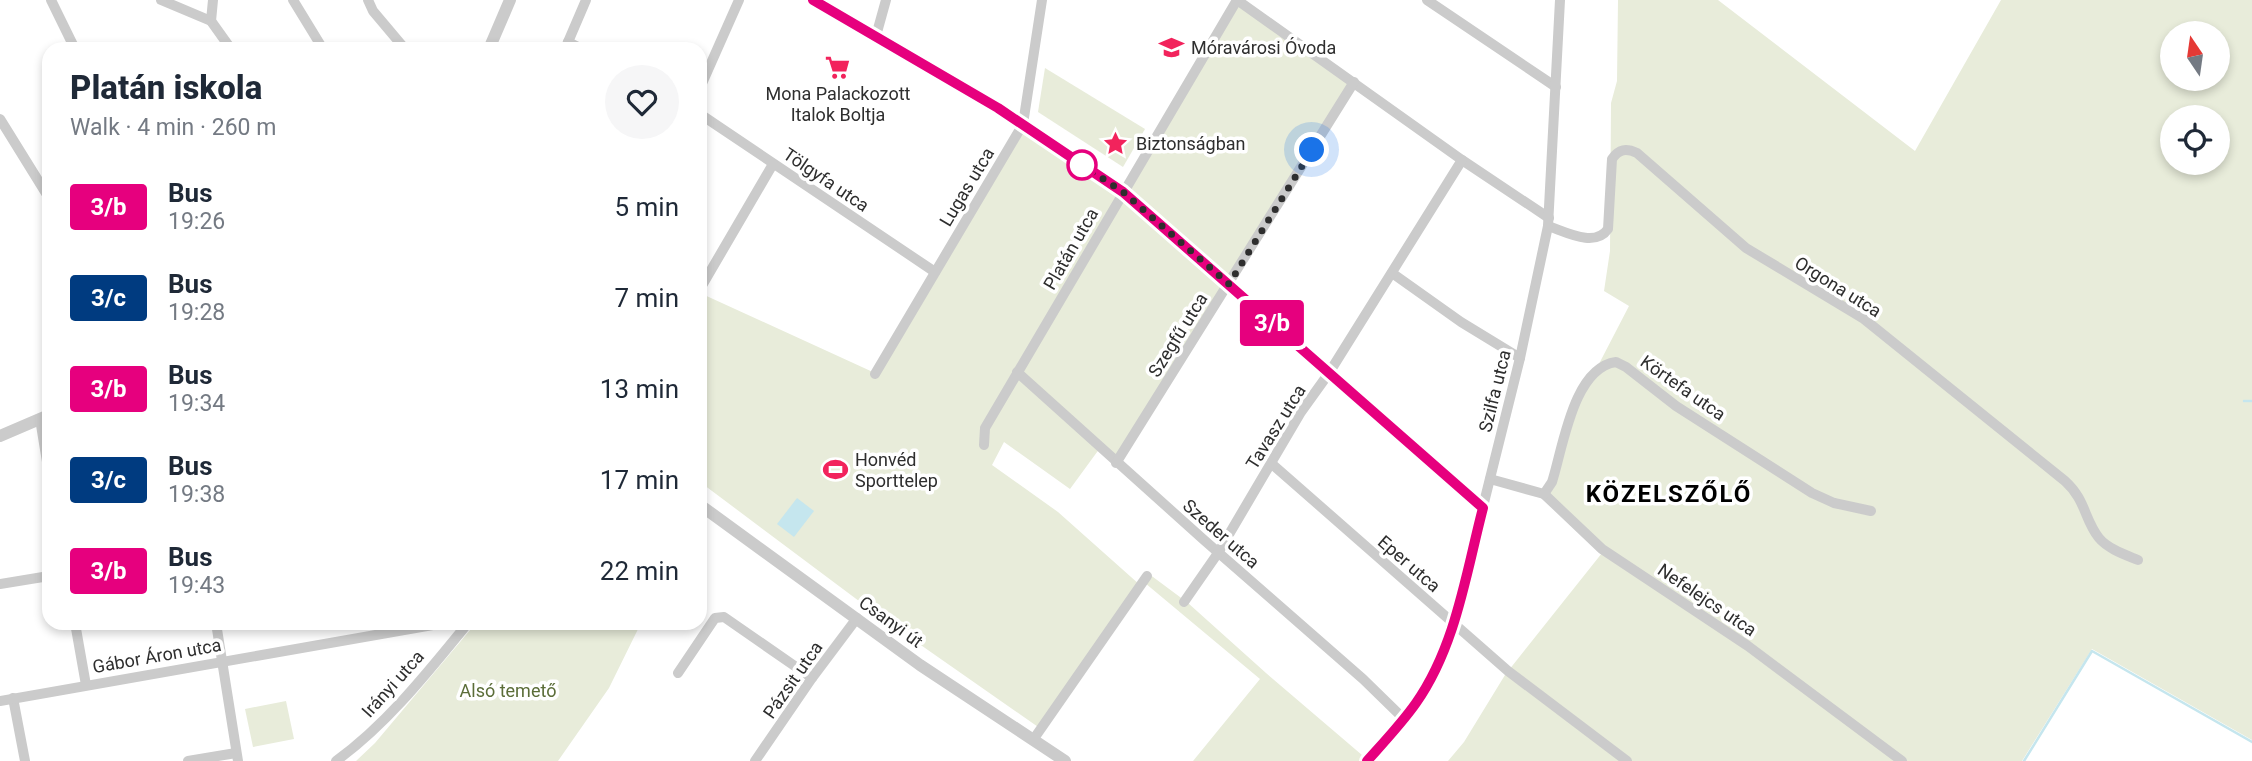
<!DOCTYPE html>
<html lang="en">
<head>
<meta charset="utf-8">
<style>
	body { margin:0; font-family:Roboto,sans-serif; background:#f6f6f7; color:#1f2937; height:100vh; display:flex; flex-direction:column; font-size:26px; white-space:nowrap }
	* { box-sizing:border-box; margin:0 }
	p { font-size:23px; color:#747a83 }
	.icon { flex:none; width:38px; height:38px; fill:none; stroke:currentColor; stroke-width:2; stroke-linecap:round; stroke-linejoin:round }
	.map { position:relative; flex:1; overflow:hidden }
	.sheet { position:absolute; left:42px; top:42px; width:665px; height:588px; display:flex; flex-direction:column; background:#fff; border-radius:21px; box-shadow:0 4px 10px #0003 }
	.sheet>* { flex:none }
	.badge { padding:0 14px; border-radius:5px; font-size:24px; line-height:46px }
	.needle { width:46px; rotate:347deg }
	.controls { position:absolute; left:2160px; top:21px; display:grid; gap:14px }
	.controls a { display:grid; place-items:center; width:70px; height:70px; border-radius:50%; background:#fff; box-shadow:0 4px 10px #0003; font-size:35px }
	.you { position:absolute; width:35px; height:35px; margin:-18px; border:5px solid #fff; border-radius:50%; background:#1a73e8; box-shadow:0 0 0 10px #1a73e833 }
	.map>.badge { position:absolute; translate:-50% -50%; box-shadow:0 0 0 4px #fff }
	.round { display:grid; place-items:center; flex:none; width:74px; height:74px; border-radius:37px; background:#f6f6f7 }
	.headline { display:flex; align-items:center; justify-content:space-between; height:119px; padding:0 28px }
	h1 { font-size:33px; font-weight:800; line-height:52px }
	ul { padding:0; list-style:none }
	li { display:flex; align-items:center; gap:21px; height:91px; padding:0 28px }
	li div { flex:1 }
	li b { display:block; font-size:26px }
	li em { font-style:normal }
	li .badge { min-width:77px; font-weight:700; text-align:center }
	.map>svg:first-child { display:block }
</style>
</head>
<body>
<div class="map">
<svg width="2252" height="761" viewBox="0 0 2252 761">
	<rect width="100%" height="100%" fill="#fff"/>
	<g fill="#e8ecda" fill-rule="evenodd">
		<path d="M1237 0 1354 82 1116 462 1100 448 1070 489 1004 442 992 465 1058 512 1140 585 1041 729 875 613 700 482V293L875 373 1023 125 1123 192Z"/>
		<path d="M1618 0H1718L1915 151 2001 0H2252V740L2092 649 2022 761H1448L1464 742 1505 675 1602 553 1545 499 1573 414 1629 306 1604 291 1610 251 1611 103 1617 81ZM2172 33H2217V79H2172ZM2172 117H2217V163H2172Z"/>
		<path d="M1045 68 1145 129 1123 167 1038 112Z"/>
		<path d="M1149 574 1188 603 1266 673 1369 761H1193L1260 679 1145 583Z"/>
		<path d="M476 623H641L609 688 558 761H356L375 743Z"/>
		<path d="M286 701 294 739 253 747 245 709Z"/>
	</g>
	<path fill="#c5e6ee" d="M797 498 814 511 794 537 777 524Z"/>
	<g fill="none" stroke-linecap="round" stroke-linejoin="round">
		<g stroke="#c5e6ee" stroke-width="2.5">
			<path d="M2244 401H2252"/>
			<path d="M2024 761 2092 651 2252 742"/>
		</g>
		<g stroke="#cbcbcb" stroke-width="10">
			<path d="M51 0 75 49"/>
			<path d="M161 0 211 21 231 49"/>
			<path d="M293 0 323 49"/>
			<path d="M368 0 373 11 405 49"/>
			<path d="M813 0 998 108 1123 192 1483 508"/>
			<path d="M1237 0 1462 160 1549 218"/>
			<path d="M1427 0 1556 87"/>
			<path d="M211 21 213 0"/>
			<path d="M876 36 886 0"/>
			<path d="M568 42 582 49"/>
			<path d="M565 49 586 0"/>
			<path d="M700 88 739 0"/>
			<path d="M700 114 935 272"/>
			<path d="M0 119 49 198"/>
			<path d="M1548 226C1566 232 1595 248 1608 229L1612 159C1619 149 1626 148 1637 153L1746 248 1864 319 2065 481C2086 500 2084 519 2099 538 2108 549 2126 555 2138 560"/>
			<path d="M1392 273 1461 322 1520 358"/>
			<path d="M700 289 773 164"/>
			<path d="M1017 372 1204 540 1363 679 1404 719"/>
			<path d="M875 374 1023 124 1042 0"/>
			<path d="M40 419 49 474"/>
			<path d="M984 445 985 428 1237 0"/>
			<path d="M1116 463 1354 82"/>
			<path d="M1272 464 1508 671 1627 761"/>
			<path d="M1490 479 1544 494 1602 549 1748 646 1902 761"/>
			<path d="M1544 494 1552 482C1563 448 1573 368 1616 362L1626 367 1676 406 1812 493 1834 503 1871 511"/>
			<path d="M0 584 49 576"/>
			<path d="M1184 602 1218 553 1301 412 1329 373 1462 160"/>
			<path d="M75 623 86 685"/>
			<path d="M216 623 238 761"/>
			<path d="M678 673 715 618 724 617 812 678"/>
			<path d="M13 698 25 761"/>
			<path d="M0 701 444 623"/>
			<path d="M1033 740 1147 576"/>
			<path d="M188 761 236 753"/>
			<path d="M336 761C387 724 428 672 468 623"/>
			<path d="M755 761 812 678 857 618"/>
			<path d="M1367 761 1418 701 1433 673 1457 611 1520 358 1548 226 1560 0"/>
		</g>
		<g stroke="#cbcbcb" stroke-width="12">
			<path d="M489 49 510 0"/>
			<path d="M0 436 49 415"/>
			<path d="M700 505 920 665 1065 761"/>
		</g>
	</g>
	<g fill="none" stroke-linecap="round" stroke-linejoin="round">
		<defs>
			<path id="line" d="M813 0 998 108 1123 192 1483 508C1466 573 1456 646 1416 703 1402 723 1384 742 1367 761"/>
		</defs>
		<use href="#line" stroke="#fff" stroke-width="16"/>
		<use href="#line" stroke="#e6007e" stroke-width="10"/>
		<path stroke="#2e2e2e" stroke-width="7" stroke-dasharray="0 12.6" d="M1082 165 1123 192 1229 284 1312 150"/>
	</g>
	<defs>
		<symbol id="school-bare" viewBox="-9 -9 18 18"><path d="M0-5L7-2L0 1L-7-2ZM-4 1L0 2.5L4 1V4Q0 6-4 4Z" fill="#f2235c" stroke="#fff" stroke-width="2.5" paint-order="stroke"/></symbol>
		<symbol id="supermarket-bare" viewBox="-9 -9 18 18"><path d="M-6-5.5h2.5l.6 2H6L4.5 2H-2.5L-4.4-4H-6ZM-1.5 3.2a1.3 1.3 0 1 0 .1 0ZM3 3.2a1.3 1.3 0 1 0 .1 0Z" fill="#f2235c" stroke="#fff" stroke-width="2.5" paint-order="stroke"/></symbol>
		<symbol id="sight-bare" viewBox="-9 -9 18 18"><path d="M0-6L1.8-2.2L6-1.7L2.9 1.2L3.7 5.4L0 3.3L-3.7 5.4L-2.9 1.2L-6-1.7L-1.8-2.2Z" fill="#f2235c" stroke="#fff" stroke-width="2.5" paint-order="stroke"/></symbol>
		<symbol id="stadium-bare" viewBox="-9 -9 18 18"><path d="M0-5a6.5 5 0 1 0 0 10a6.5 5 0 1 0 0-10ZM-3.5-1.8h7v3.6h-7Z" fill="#f2235c" stroke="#fff" stroke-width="2.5" paint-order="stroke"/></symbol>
	</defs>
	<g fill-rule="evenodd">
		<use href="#school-bare" x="1154" y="30" width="35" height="35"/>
		<use href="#supermarket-bare" x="820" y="50" width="35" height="35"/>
		<use href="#sight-bare" x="1098" y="126" width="35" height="35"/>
		<use href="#stadium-bare" x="818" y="452" width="35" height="35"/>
	</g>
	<circle fill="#fff" stroke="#e6007e" stroke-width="3.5" cx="1082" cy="165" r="14"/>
	<g text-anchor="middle" stroke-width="7" stroke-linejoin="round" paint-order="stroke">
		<g font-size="18" fill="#2e2e2e" stroke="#fff" text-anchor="start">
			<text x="1191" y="54">Móravárosi Óvoda</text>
			<text x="838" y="100" text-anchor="middle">Mona Palackozott<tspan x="838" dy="21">Italok Boltja</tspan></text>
			<text x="1136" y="150">Biztonságban</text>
			<text x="855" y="466">Honvéd<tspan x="855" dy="21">Sporttelep</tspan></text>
		</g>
		<g font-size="18" fill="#2e2e2e" stroke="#fff">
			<text transform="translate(826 180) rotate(34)" y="6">Tölgyfa utca</text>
			<text transform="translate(967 187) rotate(-59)" y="6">Lugas utca</text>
			<text transform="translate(1071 249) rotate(-60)" y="6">Platán utca</text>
			<text transform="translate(1838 287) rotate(32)" y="6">Orgona utca</text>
			<text transform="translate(1178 335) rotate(-58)" y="6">Szegfű utca</text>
			<text transform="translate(1683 388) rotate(35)" y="6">Körtefa utca</text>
			<text transform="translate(1495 391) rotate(-76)" y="6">Szilfa utca</text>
			<text transform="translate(1276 427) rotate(-58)" y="6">Tavasz utca</text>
			<text transform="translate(1221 534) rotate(41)" y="6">Szeder utca</text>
			<text transform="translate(1409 564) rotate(41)" y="6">Eper utca</text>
			<text transform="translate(1707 600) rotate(34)" y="6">Nefelejcs utca</text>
			<text transform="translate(891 622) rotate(36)" y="6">Csanyi út</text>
			<text transform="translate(157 656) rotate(-10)" y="6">Gábor Áron utca</text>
			<text transform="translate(793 680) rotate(-55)" y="6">Pázsit utca</text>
			<text transform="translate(393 684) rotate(-48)" y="6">Irányi utca</text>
		</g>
		<g font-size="18" fill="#5b6d38" stroke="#fff">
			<text x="508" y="697">Alsó temető</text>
		</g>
		<g font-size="24" font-weight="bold" letter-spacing="2" fill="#000" stroke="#fff">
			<text x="1669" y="502">KÖZELSZŐLŐ</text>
		</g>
	</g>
</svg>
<div class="controls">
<a><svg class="needle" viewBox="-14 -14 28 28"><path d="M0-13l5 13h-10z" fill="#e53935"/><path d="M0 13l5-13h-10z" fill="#747a83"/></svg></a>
<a><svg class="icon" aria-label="locate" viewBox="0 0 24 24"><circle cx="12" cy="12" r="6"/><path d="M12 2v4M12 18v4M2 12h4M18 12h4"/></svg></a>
</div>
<div class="you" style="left:1312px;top:150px"></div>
<b class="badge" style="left:1272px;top:323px;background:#e6007e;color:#fff">3/b</b>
<section class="sheet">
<div class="headline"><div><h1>Platán iskola</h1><p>Walk · 4 min · 260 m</p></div><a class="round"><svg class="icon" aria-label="heart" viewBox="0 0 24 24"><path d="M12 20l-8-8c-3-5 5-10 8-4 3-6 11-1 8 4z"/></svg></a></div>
<ul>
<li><span class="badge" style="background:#e6007e;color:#fff">3/b</span><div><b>Bus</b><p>19:26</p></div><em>5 min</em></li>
<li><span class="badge" style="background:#003b80;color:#fff">3/c</span><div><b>Bus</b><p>19:28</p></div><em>7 min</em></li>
<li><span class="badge" style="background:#e6007e;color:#fff">3/b</span><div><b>Bus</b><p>19:34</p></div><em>13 min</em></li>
<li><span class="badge" style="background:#003b80;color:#fff">3/c</span><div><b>Bus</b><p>19:38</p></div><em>17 min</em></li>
<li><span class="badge" style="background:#e6007e;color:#fff">3/b</span><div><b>Bus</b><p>19:43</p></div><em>22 min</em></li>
</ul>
</section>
</div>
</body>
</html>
